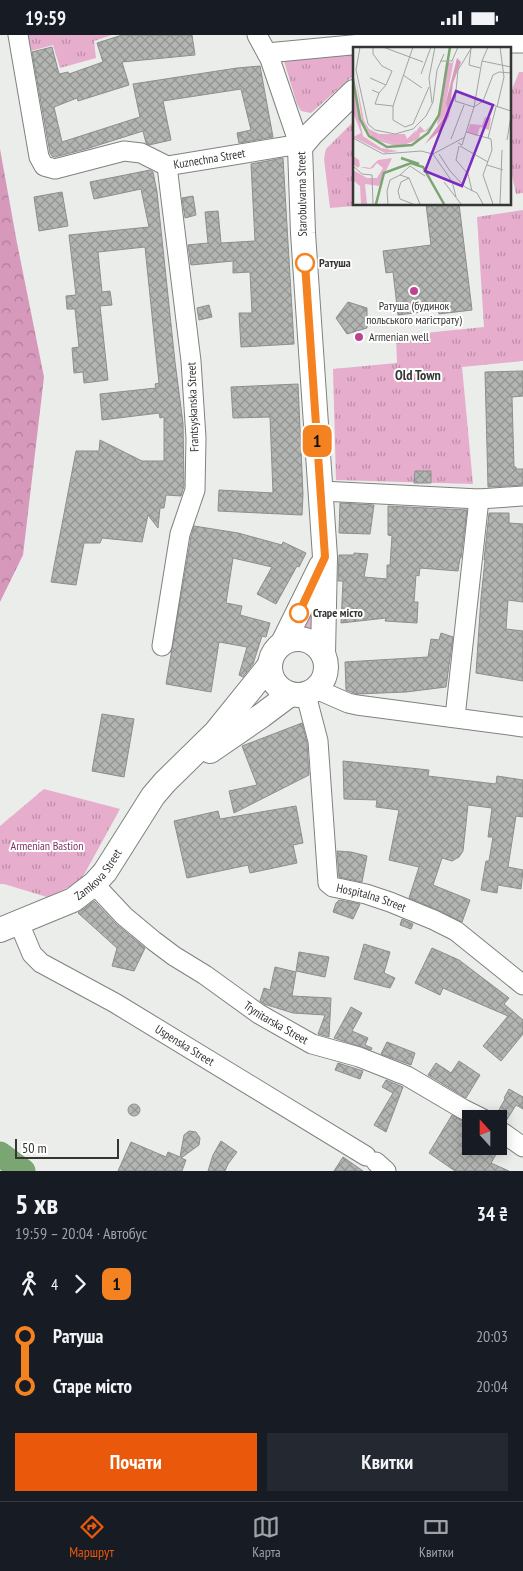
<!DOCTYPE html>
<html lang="uk">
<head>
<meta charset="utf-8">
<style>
	body { margin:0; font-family:"PT Sans Narrow",sans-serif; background:#242831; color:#f1f3f6; height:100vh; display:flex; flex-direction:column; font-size:19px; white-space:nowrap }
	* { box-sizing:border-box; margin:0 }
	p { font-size:16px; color:#9ea1a6 }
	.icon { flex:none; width:28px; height:28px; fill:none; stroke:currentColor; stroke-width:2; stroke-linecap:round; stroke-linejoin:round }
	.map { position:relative; height:1136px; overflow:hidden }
	.details { display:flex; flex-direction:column; background:#171b24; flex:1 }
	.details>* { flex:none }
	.badge { padding:0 10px; border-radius:8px; font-size:18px; line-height:32px }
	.needle { width:32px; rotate:339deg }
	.controls { position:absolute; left:462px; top:1075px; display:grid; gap:10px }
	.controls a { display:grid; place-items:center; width:45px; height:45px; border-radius:0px; background:#171b24; box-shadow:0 2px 12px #0003; font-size:25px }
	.scale { position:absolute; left:15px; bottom:12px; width:104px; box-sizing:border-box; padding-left:5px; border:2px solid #353634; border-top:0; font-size:14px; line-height:18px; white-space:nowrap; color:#353634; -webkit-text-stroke:4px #fff; paint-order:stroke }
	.map>.badge { position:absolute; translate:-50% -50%; box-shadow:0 0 0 2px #fff }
	.legs { display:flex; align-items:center; gap:8px; height:55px; padding:0 15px; font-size:16px }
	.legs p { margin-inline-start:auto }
	.summary { display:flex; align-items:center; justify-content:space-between; height:85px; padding:0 15px }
	h1 { font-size:28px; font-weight:800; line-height:38px }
	.action { display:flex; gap:10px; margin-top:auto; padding:10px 15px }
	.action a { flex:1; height:58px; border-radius:0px; background:#ea580c; color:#fff; font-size:20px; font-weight:800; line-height:58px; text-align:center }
	.action a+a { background:#242831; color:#f1f3f6 }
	ul { padding:0 15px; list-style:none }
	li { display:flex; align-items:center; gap:18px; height:50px; font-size:19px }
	li i { display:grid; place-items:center; width:8px; height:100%; margin:0 6px; background:currentColor }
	li i::after { content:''; width:12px; height:12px; margin:-6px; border:4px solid; border-radius:50%; background:#171b24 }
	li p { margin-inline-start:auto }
	li:first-child i { background:linear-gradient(#0000 50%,currentColor 0) }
	li:last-child i { background:linear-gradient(currentColor 50%,#0000 0) }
	.status { display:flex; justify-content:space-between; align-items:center; height:35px; padding:0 25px; background:#171b24; direction:ltr }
	.status svg { height:14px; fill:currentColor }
	.tabs { display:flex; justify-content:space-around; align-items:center; height:70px; border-top:1px solid #363941; background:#171b24; font-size:14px; color:#9ea1a6 }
	.tabs a { display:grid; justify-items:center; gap:2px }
	.tabs .on { color:#ea580c }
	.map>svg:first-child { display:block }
</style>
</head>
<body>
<div class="status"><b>19:59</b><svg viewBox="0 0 49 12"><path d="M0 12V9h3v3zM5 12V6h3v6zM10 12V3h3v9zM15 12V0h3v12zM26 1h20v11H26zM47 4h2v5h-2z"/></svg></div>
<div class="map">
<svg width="523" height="1136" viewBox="0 0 523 1136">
	<defs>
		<pattern id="grass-tufts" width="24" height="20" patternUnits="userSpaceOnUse" patternTransform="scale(1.25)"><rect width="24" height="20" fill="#e6adcd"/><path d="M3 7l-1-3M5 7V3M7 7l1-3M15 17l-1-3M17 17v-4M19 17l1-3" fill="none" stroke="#bb8ea7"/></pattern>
		<pattern id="forest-crowns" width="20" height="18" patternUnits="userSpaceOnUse" patternTransform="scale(1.25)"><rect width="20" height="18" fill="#d698bb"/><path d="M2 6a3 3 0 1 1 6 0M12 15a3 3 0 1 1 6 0" fill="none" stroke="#ae7d99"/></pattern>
		<pattern id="building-cross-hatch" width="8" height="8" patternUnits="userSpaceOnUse" patternTransform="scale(1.25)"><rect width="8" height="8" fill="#b2b5b1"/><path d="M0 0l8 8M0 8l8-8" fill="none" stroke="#929491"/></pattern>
	</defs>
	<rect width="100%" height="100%" fill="#eaede9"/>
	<g fill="url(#grass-tufts)">
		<path d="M20 0H112L94 6 96 23 60 33 53 10 27 17Z"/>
		<path d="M354 14V40L311 78 301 76 297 69 283 23Z"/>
		<path d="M519 37H523V158L516 159 509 126V62Z"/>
		<path d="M354 86V169H376L330 173 324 124 326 114Z"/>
		<path d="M523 175V326L462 332 473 449 336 445 333 334 397 328 396 301 484 292 477 182Z"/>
		<path d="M317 549V602L307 596 296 598Z"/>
		<path d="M44 754 120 774 80 847 47 862 4 849H0V791Z"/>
	</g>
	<path fill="url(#forest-crowns)" d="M0 114 17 208 44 342 23 520 0 567Z"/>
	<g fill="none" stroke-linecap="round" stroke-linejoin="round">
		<path stroke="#7ba572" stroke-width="25" d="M0 1119 23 1136"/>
	</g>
	<g fill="url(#building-cross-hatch)" stroke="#8d8f8c">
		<path d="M122 0H192L195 20 122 27 129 50 78 66 77 63 54 72 62 107 140 82 133 49 237 33 260 31 273 102 239 108 237 98 251 95 241 54 163 66 171 105 149 110 146 108 143 96 86 114 55 122 52 121 50 118 32 17 52 12 59 39 68 37 69 39 103 27 97 8Z"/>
		<path d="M283 123 294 309 241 312 239 278H252L250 237 233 238V226L191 230 188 210 208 208 205 177 218 176 221 208 255 206 251 129Z"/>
		<path d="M150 135 153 137 157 157 175 327 183 388 184 451 181 461 166 460 164 473H160L158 493 148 480 142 507 102 503 100 508H84L76 550 51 547 76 416H99L100 405 142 426H164V382L160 383 159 378 102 385 100 359 156 353 155 349 159 348 145 212 98 217 102 257 110 256 112 270 100 271 108 345 84 348 83 337 74 338 72 313 79 312 75 274H67L66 261 76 260 69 200 149 192 141 154 94 164 90 147Z"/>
		<path d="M62 157 68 191 39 196 34 162Z"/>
		<path d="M193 161 196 180 185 183 182 163Z"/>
		<path d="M426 169H459L472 275 439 279 438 275 398 280 393 237 386 238 383 216 431 210Z"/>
		<path d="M348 267 367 273V293L347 299 336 283Z"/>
		<path d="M209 270 212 282 199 285 197 273Z"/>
		<path d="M523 336V361L512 362 514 432H516V434H523V450L488 452 485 337Z"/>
		<path d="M298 349 303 459 302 480 218 476 219 455 273 458 270 382 233 383 231 352Z"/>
		<path d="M415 436H431V448H414Z"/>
		<path d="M340 468 374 470 370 499 339 498Z"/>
		<path d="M388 471 467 475 461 523H460L458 536 420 533 419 541 416 540 414 567H418L417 588 385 586 386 583 341 588 343 546H338L339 520H354V518L368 519 364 542 387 544V530H390L392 501 388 500Z"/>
		<path d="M489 478H509V488L523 489V567L508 565 506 594 523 596V646L476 638 481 563 485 525H484Z"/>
		<path d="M194 491 238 498 282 510 283 507 306 518 299 532 297 531 276 569 257 559 272 532 233 523 226 568 242 571 240 580 270 588 266 602 262 601 253 629 243 642 239 640 247 612 219 607 211 657 166 649 191 502Z"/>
		<path d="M441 598 453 602 446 652 406 657 357 659 346 655 345 627 428 622 431 604 439 605Z"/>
		<path d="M102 679 134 684 124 742 92 736Z"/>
		<path d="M302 688 307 708 309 740 234 778 229 756 257 750 242 711Z"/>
		<path d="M343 726 429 735 428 741 496 749 497 741 523 745V782L516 781 508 832 523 835 521 854 498 850 497 858 481 855 486 826H489L493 802H488L492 773 468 770 463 816 459 822 452 826 442 823 433 850 470 865 462 887 438 875 409 863 419 832 389 825 399 775 376 772 377 765 344 764Z"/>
		<path d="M296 771 303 808 293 810 297 828 250 838 248 830 187 843 174 786 218 776 220 784Z"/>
		<path d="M337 816 351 817 367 821 362 847 339 842Z"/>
		<path d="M339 865 360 869 353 884 333 877 336 868Z"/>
		<path d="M94 866 116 889 145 913 134 936 112 931 117 913 78 878Z"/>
		<path d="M402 884 413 889 411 894 400 890Z"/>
		<path d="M364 909 390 917 384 938 395 943 390 953 354 944Z"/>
		<path d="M432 913 459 925 509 963 504 969 523 985V999L501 1026 483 1011 508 981 443 953 440 960 415 948Z"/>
		<path d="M299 917 329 922 325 942 296 936Z"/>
		<path d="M275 932 296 937 292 961 331 963 329 1002 318 999 325 980 293 978 264 969 260 966 264 953 270 955Z"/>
		<path d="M351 972 362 978 352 996 368 1003 365 1010 372 1013 371 1015 334 1003Z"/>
		<path d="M387 1007 415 1018 411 1030 381 1019Z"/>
		<path d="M459 1026 480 1040 466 1063 428 1040 436 1028 451 1038Z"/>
		<path d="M338 1028 363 1036 360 1044 335 1035Z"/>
		<path d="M386 1045 403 1052 386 1097 374 1090 393 1058 382 1052Z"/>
		<path d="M509 1054 523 1062V1074L516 1070 506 1086 501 1084H494L505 1064 504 1063Z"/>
		<circle cx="134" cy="1075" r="6"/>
		<path d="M452 1080 471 1091V1122L477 1111H501L491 1128 509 1136H455L429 1118Z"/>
		<path d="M189 1096 196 1097 200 1103 199 1110 181 1123 186 1125 182 1136H118L131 1107 166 1122 168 1117 180 1122 184 1100Z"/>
		<path d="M221 1106 237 1117 228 1129 225 1136H208L213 1120Z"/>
		<path d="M343 1122 363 1136H334Z"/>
	</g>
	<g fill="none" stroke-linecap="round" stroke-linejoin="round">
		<defs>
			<g id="minor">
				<path id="s1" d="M18 0 39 122 44 131 55 134 124 116 141 118 167 131 288 111 300 112 270 24 257 0"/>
				<path d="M267 18 372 8 389 9 523 8"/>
				<path d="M321 456 479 464 523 461"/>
				<path d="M162 611 180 499 195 455 196 403 191 326 167 131"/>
				<path d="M316 654 348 668 357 670 523 692"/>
				<path id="s2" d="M306 660 318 706 328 848 333 852 366 859 390 867 434 885 456 896 523 950"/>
				<path d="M455 682 479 464"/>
				<path id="s3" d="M94 849 124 881 154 906 174 921 205 940 259 979 312 1009 359 1022 407 1041 463 1074 483 1084"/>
				<path id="s4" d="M19 888 32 919 41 928 115 968 366 1121"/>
				<path d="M499 1095 523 1112"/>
				<path d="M376 1127 386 1136"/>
			</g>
			<g id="major">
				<path d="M387 14 391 0"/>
				<circle cx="298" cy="632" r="28"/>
				<path d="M283 608 321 531"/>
				<path d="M323 619 325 522 303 198 300 112 311 99 354 57"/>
				<path d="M210 716 261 681 289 660"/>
				<path id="s5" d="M0 895 73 865 94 849 105 837 153 761 165 747 216 697 270 630"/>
			</g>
		</defs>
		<use href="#minor" stroke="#7f827f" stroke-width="21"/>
		<use href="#major" stroke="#7f827f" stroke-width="26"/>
		<use href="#minor" stroke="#fff" stroke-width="19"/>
		<use href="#major" stroke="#fff" stroke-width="24"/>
	</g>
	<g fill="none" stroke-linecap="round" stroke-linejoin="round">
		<defs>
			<path id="line-1" d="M299 578 325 522 305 228"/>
		</defs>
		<use href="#line-1" stroke="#fff" stroke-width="11"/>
		<use href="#line-1" stroke="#f58220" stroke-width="8"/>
	</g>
	<g fill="#fff" stroke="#f58220" stroke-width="2.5">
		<circle cx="305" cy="228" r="9"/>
		<circle cx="299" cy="578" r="9"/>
	</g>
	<g fill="#be4292" stroke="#fff" stroke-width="2">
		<circle cx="414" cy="256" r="5"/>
		<circle cx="359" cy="302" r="5"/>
	</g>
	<g text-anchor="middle" stroke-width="4" stroke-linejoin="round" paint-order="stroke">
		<g font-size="12" fill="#353634" stroke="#fff">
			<text dy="4" stroke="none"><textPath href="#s1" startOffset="306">Kuznechna Street</textPath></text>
			<text transform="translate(302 159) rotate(-91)" y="4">Starobulvarna Street</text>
			<text transform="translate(193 372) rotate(-92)" y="4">Frantsyskanska Street</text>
			<text dy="4" stroke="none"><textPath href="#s5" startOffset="115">Zamkova Street</textPath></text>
			<text dy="4" stroke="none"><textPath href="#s2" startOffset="236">Hospitalna Street</textPath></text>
			<text dy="4" stroke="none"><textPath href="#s3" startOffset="230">Trynitarska Street</textPath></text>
			<text dy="4" stroke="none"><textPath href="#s4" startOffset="212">Uspenska Street</textPath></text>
		</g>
		<g font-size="12" font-weight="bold" fill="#353634" stroke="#fff" text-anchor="start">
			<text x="319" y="232">Ратуша</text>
			<text x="313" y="582">Старе місто</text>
		</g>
		<g font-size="12" fill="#353634" stroke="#fff">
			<text x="414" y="275">Ратуша (будинок<tspan x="414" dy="14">польського магістрату)</tspan></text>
			<text x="369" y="306" text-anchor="start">Armenian well</text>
		</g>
		<g font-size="12" fill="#7f3563" stroke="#fff">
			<text x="47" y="815">Armenian Bastion</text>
		</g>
		<g font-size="14" font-weight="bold" fill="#343634" stroke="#fff">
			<text x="418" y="345">Old Town</text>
		</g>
	</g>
	<g transform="translate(353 12)">
		<rect width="158" height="158" fill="#eaede9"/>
		<path d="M101 12 93 55 94 66 84 78 93 15 99 16ZM2 27 11 74 16 82 26 87 24 91 44 97 60 89 67 79 72 84 78 78 74 84 67 86 66 92 46 100 20 92 9 74ZM0 39 10 89 28 101 45 104 32 106 0 90 8 86 0 65ZM132 70 138 71 136 83 127 80 124 89 114 85 117 77 129 78ZM0 109 6 113 7 120H12L17 121 25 113 39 111 26 139 12 137 14 157H8L7 139 0 133V123L14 131H24L30 121 24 116 20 121 16 122 7 120 6 119 5 121 0 117Z" fill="#e6adcd"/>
		<path d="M104 11 108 15 100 36 96 69 90 81 72 97 94 66 93 55Z" fill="#d698bb"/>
		<path d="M63 83 61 91 44 97 24 91 26 87H52L54 92Z" fill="#e6adcd"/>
		<path fill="none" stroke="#7ba572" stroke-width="2.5" d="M0 32 7 72 16 89 34 100 59 98 75 86 86 68 97 0M48 111 66 117M23 157 31 126 58 116 70 120 91 157"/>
		<path fill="none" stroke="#a2a4a1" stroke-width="1" d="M7 0 3 23 15 77 22 83 42 87 60 82 73 69 80 55 84 23 91 7M20 0V7L29 19 39 24 33 38M30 0 70 15M60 0 40 59V73L52 80 60 77 76 40M119 0 105 23 102 54 121 60 129 14 135 0M118 1 116 18 127 21M87 14H99L105 0M129 14 158 20M68 27 78 0M50 28 69 41M17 31 33 38 26 46M19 43 26 46 22 57 40 59M121 52 158 64M79 56 76 31 82 0M144 60 151 30 147 0M113 85 138 92 139 103 130 128 140 157M0 91 30 107 68 104 80 107 112 90M135 91 143 60M98 92 111 58M154 93 158 69M105 96 109 98 121 60 130 54 140 28 146 25 158 26M106 99 103 113 115 127 119 144M107 99 135 115M80 107 98 133M86 107 97 124 112 140 124 146 130 157M134 118 150 123M0 119 9 127 19 128 20 157M47 128 57 119 72 129M56 131 48 135 45 144 47 152 60 157M56 131 67 157M99 134 103 150M91 135 108 157M35 157 34 144 37 133 47 128 56 131M147 157 149 103"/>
		<path fill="#7b2cbf" fill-opacity="0.15" stroke="#7b2cbf" stroke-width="2.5" d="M103 44 140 58 109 139 72 124Z"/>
		<rect width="158" height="158" fill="none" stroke="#353634" stroke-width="2.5"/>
	</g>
</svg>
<div class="controls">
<a><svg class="needle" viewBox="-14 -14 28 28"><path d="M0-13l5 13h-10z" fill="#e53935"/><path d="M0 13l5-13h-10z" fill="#9ea1a6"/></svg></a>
</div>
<div class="scale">50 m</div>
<b class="badge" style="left:317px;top:406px;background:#f58220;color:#111">1</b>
</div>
<section class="details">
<div class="summary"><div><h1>5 хв</h1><p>19:59 – 20:04 · Автобус</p></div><b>34 ₴</b></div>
<div class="legs"><svg class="icon" aria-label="walk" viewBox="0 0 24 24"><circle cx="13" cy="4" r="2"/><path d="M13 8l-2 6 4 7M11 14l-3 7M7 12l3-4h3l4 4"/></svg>4<svg class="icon" aria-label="forward" viewBox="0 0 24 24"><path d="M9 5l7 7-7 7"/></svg><b class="badge" style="background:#f58220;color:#111">1</b></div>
<ul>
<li><i style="color:#f58220"></i><b>Ратуша</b><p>20:03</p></li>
<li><i style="color:#f58220"></i><b>Старе місто</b><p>20:04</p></li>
</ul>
<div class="action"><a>Почати</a><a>Квитки</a></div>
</section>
<nav class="tabs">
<a class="on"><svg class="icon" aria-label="directions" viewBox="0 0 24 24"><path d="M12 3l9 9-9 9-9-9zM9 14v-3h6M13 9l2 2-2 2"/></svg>Маршрут</a>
<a><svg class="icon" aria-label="map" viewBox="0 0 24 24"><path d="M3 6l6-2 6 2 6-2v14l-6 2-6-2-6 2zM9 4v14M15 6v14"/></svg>Карта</a>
<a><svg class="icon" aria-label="tickets" viewBox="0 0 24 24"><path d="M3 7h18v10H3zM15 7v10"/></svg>Квитки</a>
</nav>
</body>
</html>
